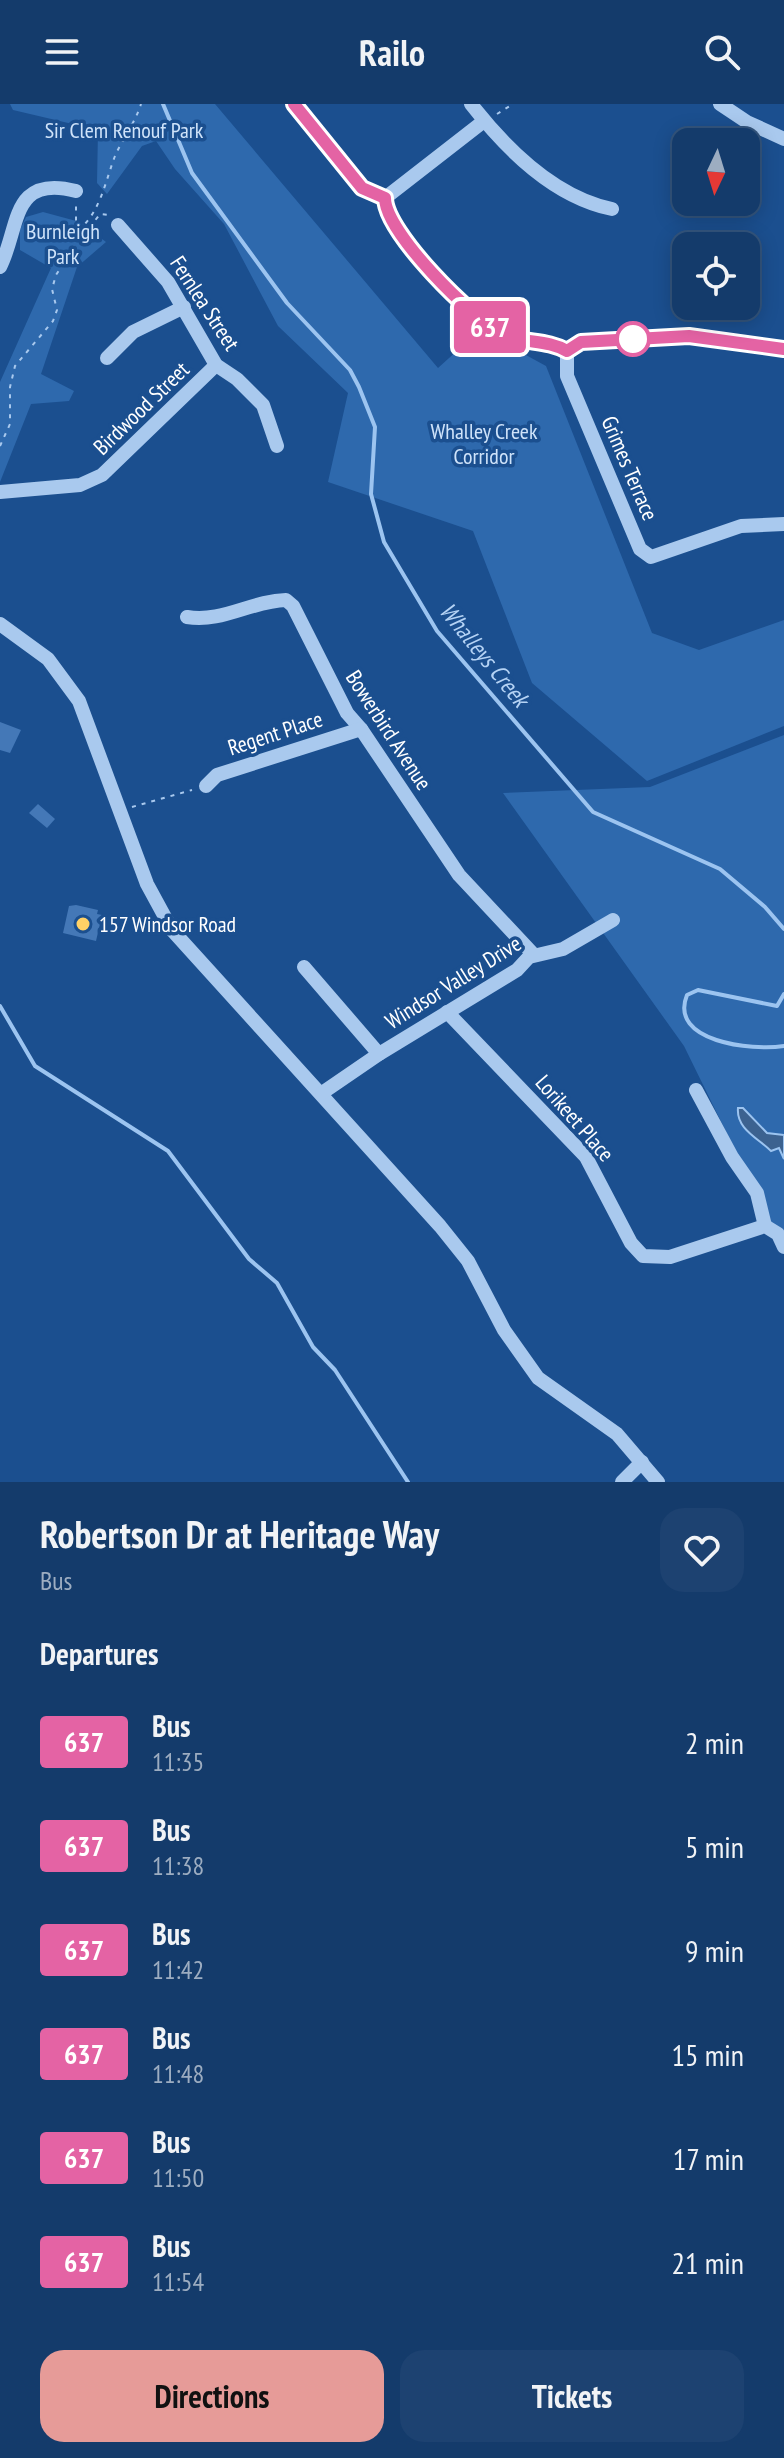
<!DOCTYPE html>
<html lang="en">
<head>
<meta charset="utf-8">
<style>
	body { margin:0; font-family:"PT Sans Narrow",sans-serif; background:#1d4271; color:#f1f3f6; height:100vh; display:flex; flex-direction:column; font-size:30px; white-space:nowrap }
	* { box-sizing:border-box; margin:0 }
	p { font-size:26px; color:#9dadc1 }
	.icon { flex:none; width:44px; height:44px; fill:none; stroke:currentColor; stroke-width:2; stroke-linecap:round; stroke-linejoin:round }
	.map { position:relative; height:1378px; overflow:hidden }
	.details { display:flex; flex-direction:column; background:#143b6b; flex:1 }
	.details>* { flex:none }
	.badge { padding:0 16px; border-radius:6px; font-size:28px; line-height:52px }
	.needle { width:52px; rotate:184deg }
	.fabs { position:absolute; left:672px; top:24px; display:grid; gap:16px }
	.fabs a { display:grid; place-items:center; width:88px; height:88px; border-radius:16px; background:#143b6b; box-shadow:0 4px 20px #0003,0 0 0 2px #33557e; font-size:40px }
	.map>.badge { position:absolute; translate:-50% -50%; box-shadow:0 0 0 4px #fff }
	h2 { padding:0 40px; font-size:30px; line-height:72px }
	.round { display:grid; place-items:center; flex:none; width:84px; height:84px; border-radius:24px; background:#1d4271 }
	.summary { display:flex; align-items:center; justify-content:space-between; height:136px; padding:0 40px }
	h1 { font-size:38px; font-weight:800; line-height:60px }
	.button { display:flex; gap:16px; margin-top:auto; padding:16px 40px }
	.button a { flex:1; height:92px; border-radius:24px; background:#e69b98; color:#111; font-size:32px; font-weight:800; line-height:92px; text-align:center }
	.button a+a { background:#1d4271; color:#f1f3f6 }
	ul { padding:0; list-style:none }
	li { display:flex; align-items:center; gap:24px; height:104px; padding:0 40px }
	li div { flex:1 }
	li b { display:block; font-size:30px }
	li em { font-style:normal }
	li .badge { min-width:88px; font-weight:700; text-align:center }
	header { display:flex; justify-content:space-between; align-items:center; height:104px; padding:0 40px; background:#143b6b; font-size:36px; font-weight:800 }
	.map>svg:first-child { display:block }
</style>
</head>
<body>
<header><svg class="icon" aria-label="menu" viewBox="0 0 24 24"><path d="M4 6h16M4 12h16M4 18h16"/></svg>Railo<svg class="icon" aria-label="search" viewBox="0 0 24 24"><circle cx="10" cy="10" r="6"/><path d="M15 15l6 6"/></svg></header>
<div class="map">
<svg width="784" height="1378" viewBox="0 0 784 1378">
	<rect width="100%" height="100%" fill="#1b4f8f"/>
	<g fill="#2e69ad">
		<path d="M10 0H215L438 264 480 226 546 262 652 529 699 546 784 516V622L647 677 532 579 473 427 328 378 348 289 278 222 224 120 175 65 156 37 142 42 107 90 97 79 98 26 13 6Z"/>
		<path d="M43 108 80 118 106 138 77 163 41 270 74 287 69 297 31 300 0 378V278L51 164 20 146V126L26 113Z"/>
		<path d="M784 631V1146L684 942 503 689 650 683Z"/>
	</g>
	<path fill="#3c6290" stroke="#9cc4f0" stroke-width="2" d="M738 1004H743L767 1029 784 1031V1055L779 1044 771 1047C758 1034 736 1025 738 1004Z"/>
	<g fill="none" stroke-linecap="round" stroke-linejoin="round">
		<g stroke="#9cc4f0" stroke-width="4">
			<path d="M163 0 192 69 287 199 350 266 359 283 375 323 371 390 384 438 437 527 593 708 720 765 765 803 784 825"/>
			<path d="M784 890 777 902 698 886 687 891C668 938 752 947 784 942"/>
			<path d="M0 902 35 962 168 1047 249 1155 277 1179 313 1243 335 1266 408 1378"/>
		</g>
	</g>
	<g fill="#4478b7">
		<path d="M0 618 21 626 10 649 0 646Z"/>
		<path d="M38 700 55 715 47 724 29 709Z"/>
		<path d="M76 801 98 806 97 810 102 811 96 837 63 829 69 802Z"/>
	</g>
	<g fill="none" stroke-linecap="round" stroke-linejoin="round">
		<g stroke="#a9c9ee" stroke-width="2" stroke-dasharray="4 6" stroke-linecap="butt">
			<path d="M497 10 513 0"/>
			<path d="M82 124 87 127 100 110 109 111"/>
			<path d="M78 126C100 110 106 75 115 52 123 34 135 19 141 0"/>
			<path d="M0 342 10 320V283L15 262 53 217 57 206 52 185 56 171 76 140V100"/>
			<path d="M132 703 192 686"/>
		</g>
		<g stroke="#a9c9ee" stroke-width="14">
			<path d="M294 0 362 84 385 94C385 128 471 215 503 230 524 241 546 235 567 247L581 238 689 232 784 245"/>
			<path d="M471 0C507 46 554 93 612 105"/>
			<path d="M720 0 747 18 784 35"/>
			<path d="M385 94 484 17"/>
			<path d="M118 121 168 178 216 261 237 275 263 301 277 342"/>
			<path d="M0 163C20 124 10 70 76 87"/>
			<path d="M567 247V272L640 445 651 453 741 422 784 420"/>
			<path d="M107 254 133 228 184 203"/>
			<path d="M0 388 80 381 102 371 216 261"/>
			<path d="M187 513C222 519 251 497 286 496L293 502 347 609 361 625 459 771 534 851"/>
			<path d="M0 520 48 555 79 597 147 780 172 826 440 1122 468 1157 504 1226 538 1274 617 1330 658 1378"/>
			<path d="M206 682 217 671 361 625"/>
			<path d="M304 863 379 950"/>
			<path d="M447 908 586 1053 631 1139 643 1152 670 1153 765 1122 778 1130 784 1143"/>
			<path d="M696 986 732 1053 757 1089 765 1122"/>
			<path d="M322 989 379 950 517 866 529 853 563 845 613 816"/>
			<path d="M622 1378 642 1358"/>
		</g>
	</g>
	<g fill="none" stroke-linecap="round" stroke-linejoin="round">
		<defs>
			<path id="line" d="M294 0 362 84 385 94C385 128 472 215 503 230 524 240 546 235 567 247L581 238 689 232 784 245"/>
		</defs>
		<use href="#line" stroke="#fff" stroke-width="18"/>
		<use href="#line" stroke="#e463a4" stroke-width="12"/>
	</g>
	<circle fill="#fff" stroke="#e463a4" stroke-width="4" cx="633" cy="235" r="16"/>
	<circle fill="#ffd166" stroke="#1b4f8f" stroke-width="3" cx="83" cy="820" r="8"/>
	<g text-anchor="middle" stroke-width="7" stroke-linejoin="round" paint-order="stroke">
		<g font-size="22" fill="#cfe3fa" stroke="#1b4f8f">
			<text x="124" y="34">Sir Clem Renouf Park</text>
			<text x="63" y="135">Burnleigh<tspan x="63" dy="25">Park</tspan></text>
			<text x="484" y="335">Whalley Creek<tspan x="484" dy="25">Corridor</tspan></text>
		</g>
		<g font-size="22" fill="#fff" stroke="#1b4f8f">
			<text transform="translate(205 199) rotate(57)" y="8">Fernlea Street</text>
			<text transform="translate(141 304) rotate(-44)" y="8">Birdwood Street</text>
			<text transform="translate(630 364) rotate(67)" y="8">Grimes Terrace</text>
			<text transform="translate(389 626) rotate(57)" y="8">Bowerbird Avenue</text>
			<text transform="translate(275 629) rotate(-18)" y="8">Regent Place</text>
			<text transform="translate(453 878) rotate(-32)" y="8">Windsor Valley Drive</text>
			<text transform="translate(575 1014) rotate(49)" y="8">Lorikeet Place</text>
		</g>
		<g font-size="22" fill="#fff" stroke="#1b4f8f" text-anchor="start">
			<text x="99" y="828">157 Windsor Road</text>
		</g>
		<g font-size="24" font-style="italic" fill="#b5d3f5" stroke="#1b4f8f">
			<text transform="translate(484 551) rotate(51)" y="8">Whalleys Creek</text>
		</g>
	</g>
</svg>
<div class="fabs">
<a><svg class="needle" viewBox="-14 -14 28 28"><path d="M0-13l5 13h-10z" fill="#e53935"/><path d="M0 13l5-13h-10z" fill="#9dadc1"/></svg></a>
<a><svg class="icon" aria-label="locate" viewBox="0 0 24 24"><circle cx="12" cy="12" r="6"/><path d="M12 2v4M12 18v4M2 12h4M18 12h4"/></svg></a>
</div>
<b class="badge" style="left:490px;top:223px;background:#e463a4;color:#fff">637</b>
</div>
<section class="details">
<div class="summary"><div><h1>Robertson Dr at Heritage Way</h1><p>Bus</p></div><a class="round"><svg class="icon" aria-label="heart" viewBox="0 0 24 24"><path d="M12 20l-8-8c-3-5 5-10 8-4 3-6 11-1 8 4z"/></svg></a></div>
<h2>Departures</h2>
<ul>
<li><span class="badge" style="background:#e463a4;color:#fff">637</span><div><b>Bus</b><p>11:35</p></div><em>2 min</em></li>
<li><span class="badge" style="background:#e463a4;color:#fff">637</span><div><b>Bus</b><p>11:38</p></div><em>5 min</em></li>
<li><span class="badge" style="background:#e463a4;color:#fff">637</span><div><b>Bus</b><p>11:42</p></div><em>9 min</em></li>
<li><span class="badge" style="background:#e463a4;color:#fff">637</span><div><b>Bus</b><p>11:48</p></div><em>15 min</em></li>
<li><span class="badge" style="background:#e463a4;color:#fff">637</span><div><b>Bus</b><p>11:50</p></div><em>17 min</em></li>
<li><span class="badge" style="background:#e463a4;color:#fff">637</span><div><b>Bus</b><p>11:54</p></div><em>21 min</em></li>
</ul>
<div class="button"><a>Directions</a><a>Tickets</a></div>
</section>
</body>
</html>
